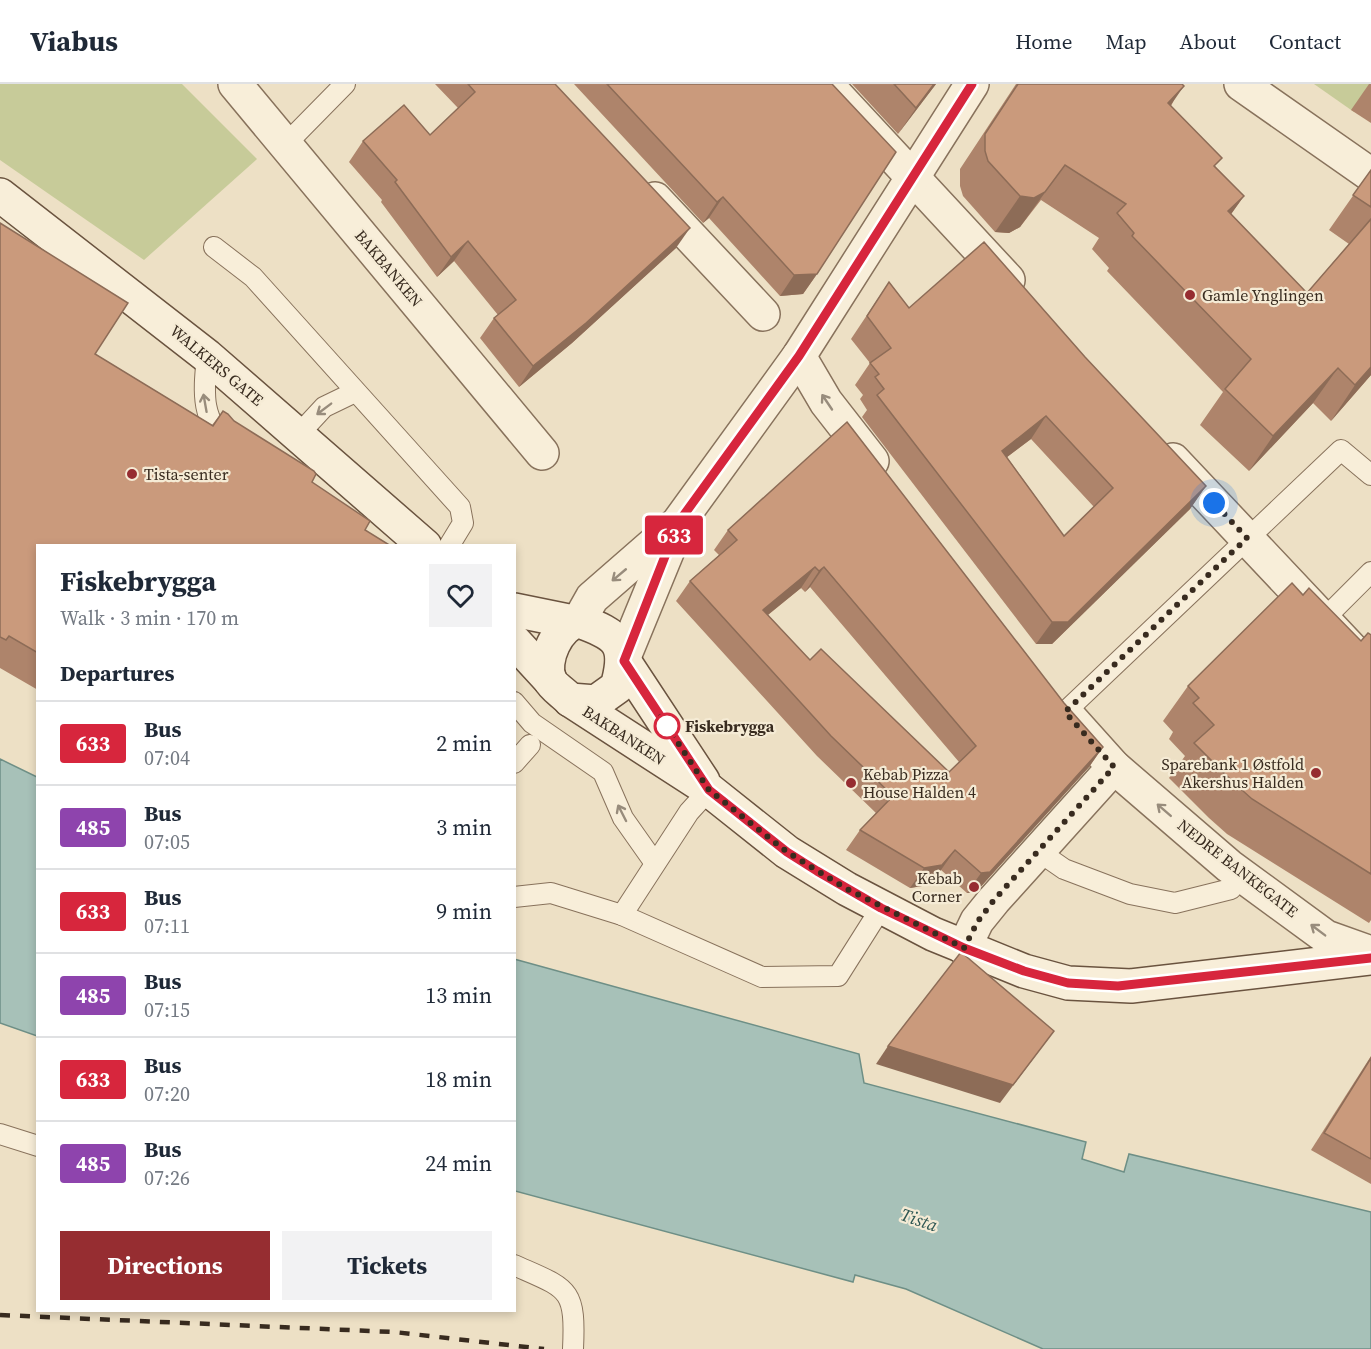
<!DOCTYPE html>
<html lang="en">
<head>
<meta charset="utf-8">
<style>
	body { margin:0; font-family:"Source Serif 4",serif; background:#f2f2f3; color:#1f2937; height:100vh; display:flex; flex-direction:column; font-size:22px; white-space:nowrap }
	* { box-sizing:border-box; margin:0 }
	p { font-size:20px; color:#747a83 }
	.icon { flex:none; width:33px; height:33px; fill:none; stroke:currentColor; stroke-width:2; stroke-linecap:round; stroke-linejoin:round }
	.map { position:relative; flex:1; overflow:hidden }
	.drawer { position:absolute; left:36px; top:460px; width:480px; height:768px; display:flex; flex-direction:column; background:#fff; border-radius:0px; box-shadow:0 3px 9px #0003 }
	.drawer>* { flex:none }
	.badge { padding:0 12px; border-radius:4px; font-size:21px; line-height:39px }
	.you { position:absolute; width:30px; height:30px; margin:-15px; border:4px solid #fff; border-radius:50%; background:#1a73e8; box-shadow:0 0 0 9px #1a73e833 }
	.map>.badge { position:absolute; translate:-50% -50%; box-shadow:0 0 0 3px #fff }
	h2 { padding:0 24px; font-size:22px; line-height:54px }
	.round { display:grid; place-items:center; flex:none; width:63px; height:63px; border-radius:0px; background:#f2f2f3 }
	.headline { display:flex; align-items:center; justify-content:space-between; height:102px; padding:0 24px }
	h1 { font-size:28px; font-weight:700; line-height:45px }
	.button { display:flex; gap:12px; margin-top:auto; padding:12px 24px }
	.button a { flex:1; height:69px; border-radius:0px; background:#962d31; color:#fff; font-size:24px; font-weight:700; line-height:69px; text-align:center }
	.button a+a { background:#f2f2f3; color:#1f2937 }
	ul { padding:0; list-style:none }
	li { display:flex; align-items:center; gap:18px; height:84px; padding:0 24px; border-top:2px solid #e0e1e3 }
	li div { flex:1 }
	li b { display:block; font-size:22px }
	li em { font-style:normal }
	li .badge { min-width:66px; font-weight:700; text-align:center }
	header { display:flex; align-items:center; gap:36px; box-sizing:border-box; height:84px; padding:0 30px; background:#fff; border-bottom:2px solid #e0e1e3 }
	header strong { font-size:28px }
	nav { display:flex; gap:33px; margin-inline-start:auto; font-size:21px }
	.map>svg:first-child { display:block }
</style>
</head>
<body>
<header>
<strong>Viabus</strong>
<nav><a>Home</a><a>Map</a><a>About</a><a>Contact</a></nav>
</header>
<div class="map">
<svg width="1371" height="1265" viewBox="0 0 1371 1265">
	<rect width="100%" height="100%" fill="#ede0c5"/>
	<g fill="#c7cb99">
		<path d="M0 0H182L257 75 144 176 0 76Z"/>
		<path d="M1314 0H1371V3L1354 28Z"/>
	</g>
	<g fill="#a7c1b8" stroke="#6e8f86" stroke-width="1.5">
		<path d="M0 675 37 693V952L0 939Z"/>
		<path d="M514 875 859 970 864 999 1086 1058 1082 1075 1124 1088 1129 1070 1371 1128V1265H1043L906 1205 855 1191 853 1198 515 1107Z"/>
	</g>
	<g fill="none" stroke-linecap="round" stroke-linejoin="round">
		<defs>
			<g id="lane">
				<path d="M286 60 345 0"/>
				<path d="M214 163 253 193 460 423 463 439 449 462"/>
				<path d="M207 272C204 304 199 339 231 359"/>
				<path d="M299 350 324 323 355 308"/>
				<path d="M1323 536 1371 488"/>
				<path d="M514 618 532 639 603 688 623 734 654 778"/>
				<path d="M1065 628 1341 366 1371 391"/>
				<path d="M514 679 530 661"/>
				<path d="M1038 767 1064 785 1130 810 1175 819 1231 805 1242 790"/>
				<path d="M514 813 551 809 622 831 762 893 838 892 881 824"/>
				<path d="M622 831 689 728 709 706"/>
				<path d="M0 1050 38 1062"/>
				<path d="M514 1181C568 1205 576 1203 573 1265"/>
			</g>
			<g id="street">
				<path d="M235 0 542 369"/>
				<path d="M826 0 1008 196"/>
				<path d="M1241 0 1371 91"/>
				<path d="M655 115 763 230"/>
				<path d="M799 272 826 318 872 377"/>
				<path d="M1173 376 1371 586"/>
				<path d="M579 537 592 514 678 439 799 272 972 0"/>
				<path d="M624 573 677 444"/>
				<path d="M1070 634 1114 683 1229 782 1326 853 1371 869"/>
				<path d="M964 864 977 837 994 816 1114 683"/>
			</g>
			<g id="secondary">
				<path d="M0 111 207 272 425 462"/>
				<path d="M514 526 573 538"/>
				<path d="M579 537C619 551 629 560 617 603L596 618 570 616C565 610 553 603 550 596 541 577 558 540 579 537Z"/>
				<path d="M514 557 550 596"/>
				<path d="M624 577 703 697"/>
				<path d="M570 616 709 706 787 768 847 805 933 850 1024 887 1068 899 1131 902 1371 874"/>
			</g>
		</defs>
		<use href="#lane" stroke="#88725c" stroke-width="22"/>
		<use href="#street" stroke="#88725c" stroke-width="36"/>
		<use href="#secondary" stroke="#6a533f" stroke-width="36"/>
		<use href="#lane" stroke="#f8eed9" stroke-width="20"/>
		<use href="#street" stroke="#f8eed9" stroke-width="33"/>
		<use href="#secondary" stroke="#f8eed9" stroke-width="33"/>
		<path stroke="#382b1f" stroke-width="4.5" stroke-dasharray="10 10" stroke-linecap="butt" d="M0 1231 394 1248 544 1265"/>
	</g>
	<g fill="#ae846b" fill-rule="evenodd">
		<path d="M435 0H555L676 164 572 259 519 303 480 254 494 234 498 231 454 177 437 193 381 118 382 116 349 78 363 57 430 51 458 24Z"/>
		<path d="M574 0H832L817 190 803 210 780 212 709 134 703 139Z"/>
		<path d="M852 0H936L898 50Z"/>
		<path d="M1016 0H1182L1171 22 1216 83 1244 112 1231 130 1307 209 1349 160 1329 146 1371 86V291L1331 337 1313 319 1249 387 1200 341 1223 308 1107 187 1109 184 1092 165 1099 154 1041 116 1020 143 1009 149 995 148 963 112 960 102V85Z"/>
		<path d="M1369 0H1371V39L1351 26Z"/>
		<path d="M0 139 95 270 212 341 223 327 234 337 38 462V606L0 584Z"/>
		<path d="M889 198 909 224 1085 273 1206 402 1190 425 1052 560H1036L862 333 867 326 860 315 863 311 855 301 870 279 851 255ZM1031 355 1094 423 1064 452 1007 373Z"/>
		<path d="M847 338 1064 619 1103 663 1089 683 976 808 967 809 941 786 928 801 910 804 846 766 860 746 876 729 817 672 676 517 690 497 719 471 714 466 728 446ZM810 503 959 678 949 688 810 576 768 531 801 504 805 508Z"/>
		<path d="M1303 511 1361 557 1371 551V836L1369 839 1227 750 1209 734 1169 694 1185 672 1169 655 1173 648 1163 637 1188 602Z"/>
		<path d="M1371 972V1100L1311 1066Z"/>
	</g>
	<g fill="#8d6c57">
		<path d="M934 0H936L898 50 916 24Z"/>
		<path d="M1184 2 1159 38 1168 19Z"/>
		<path d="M1065 81 1020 143 1009 149 995 148 1020 112Z"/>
		<path d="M1244 112 1219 147 1228 127Z"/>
		<path d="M723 113 709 134 703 139 717 118Z"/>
		<path d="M690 144 676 164 572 259 519 303 533 282Z"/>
		<path d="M468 157 454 177 437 193 451 173Z"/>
		<path d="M817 190 803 210 780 212 794 191Z"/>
		<path d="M1371 283V291L1331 337 1355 301Z"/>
		<path d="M1338 284 1313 319 1249 387 1273 352Z"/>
		<path d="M1046 332 1031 355 986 389 1002 367Z"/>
		<path d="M1206 402 1190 425 1052 560H1036L1052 538Z"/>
		<path d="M815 483 801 504 749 546 763 526Z"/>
		<path d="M824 483 810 503 805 508 819 487Z"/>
		<path d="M1103 663 1089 683 976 808 967 809 981 789Z"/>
		<path d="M955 766 941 786 928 801 910 804 924 784Z"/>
		<path d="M1054 947 1000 1019 876 980 888 962Z"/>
	</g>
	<g fill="#ca9a7c" stroke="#8d6c57" stroke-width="1.5" fill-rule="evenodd">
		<path d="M468 0H555L690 144 586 239 533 282 494 234 516 216 468 157 451 173 395 98 397 96 363 57 404 21 430 51 475 8Z"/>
		<path d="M607 0H832L896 68 817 190 794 191 723 113 717 118Z"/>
		<path d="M894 0H934L916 24Z"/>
		<path d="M1018 0H1182L1184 2 1168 19 1222 74 1214 82 1244 112 1228 127 1307 209 1371 135V283L1355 301 1338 284 1273 352 1225 305 1251 275 1132 152 1134 149 1117 129 1126 120 1065 81 1045 108 1034 114 1020 112 988 77 985 67V50Z"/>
		<path d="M1371 86V123L1353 111Z"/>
		<path d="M0 139 128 219 95 270 213 342 223 327 228 330 234 337 314 387 316 390 312 398 370 437 365 446 391 462H38V569L9 552 6 556 0 553Z"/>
		<path d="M984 158 1085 273 1206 402 1068 538H1052L877 311 884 305 875 293 879 290 870 279 891 264 867 232 889 198 909 224ZM1046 332 1113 404 1064 452 1002 367Z"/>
		<path d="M847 338 1064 619 1103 663 990 788 981 789 955 766 942 781 924 784 860 746 893 712 831 652 690 497 737 456 728 446ZM815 483 819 487 824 483 976 662 949 688 821 565 810 576 763 526Z"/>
		<path d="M1292 499 1303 511 1309 504 1361 557 1368 549 1371 551V790L1252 715 1233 698 1194 659 1214 641 1193 619 1199 614 1188 602Z"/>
		<path d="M961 868 1054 947 1013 1001 888 962Z"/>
		<path d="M1371 974V1075L1324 1049Z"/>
	</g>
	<defs><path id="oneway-shaft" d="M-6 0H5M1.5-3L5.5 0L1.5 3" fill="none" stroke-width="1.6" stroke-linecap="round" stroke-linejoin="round" transform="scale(1.5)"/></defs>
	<g stroke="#988c7c">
		<use href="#oneway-shaft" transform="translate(827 318) rotate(-124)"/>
		<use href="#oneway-shaft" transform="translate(205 319) rotate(-100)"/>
		<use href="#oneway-shaft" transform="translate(324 325) rotate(143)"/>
		<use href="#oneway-shaft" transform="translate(619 491) rotate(140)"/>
		<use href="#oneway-shaft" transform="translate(1164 726) rotate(-139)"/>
		<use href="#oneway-shaft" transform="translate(622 729) rotate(-117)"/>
		<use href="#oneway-shaft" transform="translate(1318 846) rotate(-143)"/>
	</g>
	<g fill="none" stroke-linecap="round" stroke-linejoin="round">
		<defs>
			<path id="line" d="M972 0 799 272 678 439 624 577 709 706 787 768 817 787 881 824 964 864 1024 887 1068 899 1118 902 1371 874"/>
		</defs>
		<use href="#line" stroke="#fff" stroke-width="14"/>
		<use href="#line" stroke="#d7263d" stroke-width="9"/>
		<path stroke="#382b1f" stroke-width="6" stroke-dasharray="0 10.8" d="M667 642 661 633 709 706 787 768 847 805 964 864 978 837 994 816 1114 683 1065 628 1247 454 1214 419"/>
	</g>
	<g fill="#962d31" stroke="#f5ebd5" stroke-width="2">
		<circle cx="1190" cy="211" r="6"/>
		<circle cx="132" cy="390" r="6"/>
		<circle cx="1316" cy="689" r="6"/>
		<circle cx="851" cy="699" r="6"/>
		<circle cx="974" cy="803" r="6"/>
	</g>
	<circle fill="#fff" stroke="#d7263d" stroke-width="3" cx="667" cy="642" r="12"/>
	<g text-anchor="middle" stroke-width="4.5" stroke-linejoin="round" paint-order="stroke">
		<g font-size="16" fill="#382b1f" stroke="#f5ebd5">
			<text transform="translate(389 184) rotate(50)" y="6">BAKBANKEN</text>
			<text transform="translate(217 281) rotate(40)" y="6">WALKERS GATE</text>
			<text transform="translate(624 651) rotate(33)" y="6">BAKBANKEN</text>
			<text transform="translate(1238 784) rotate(38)" y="6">NEDRE BANKEGATE</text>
		</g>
		<g font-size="16" fill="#382b1f" stroke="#f5ebd5" text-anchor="start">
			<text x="1202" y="217">Gamle Ynglingen</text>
			<text x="144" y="396">Tista-senter</text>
			<text x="1304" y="686" text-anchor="end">Sparebank 1 Østfold<tspan x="1304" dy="18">Akershus Halden</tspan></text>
			<text x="863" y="696">Kebab Pizza<tspan x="863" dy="18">House Halden 4</tspan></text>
			<text x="962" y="800" text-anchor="end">Kebab<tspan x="962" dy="18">Corner</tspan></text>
		</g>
		<g font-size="16" font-weight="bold" fill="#382b1f" stroke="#f5ebd5" text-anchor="start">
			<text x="685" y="648">Fiskebrygga</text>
		</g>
		<g font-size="18" font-style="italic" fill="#2f5854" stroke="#f5ebd5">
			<text transform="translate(919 1136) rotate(19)" y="6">Tista</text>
		</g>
	</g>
</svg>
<div class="you" style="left:1214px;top:419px"></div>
<b class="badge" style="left:674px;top:451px;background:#d7263d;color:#fff">633</b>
<section class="drawer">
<div class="headline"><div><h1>Fiskebrygga</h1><p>Walk · 3 min · 170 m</p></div><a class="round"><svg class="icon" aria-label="heart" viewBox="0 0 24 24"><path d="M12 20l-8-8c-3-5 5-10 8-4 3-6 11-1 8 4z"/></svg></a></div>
<h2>Departures</h2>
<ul>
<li><span class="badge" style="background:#d7263d;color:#fff">633</span><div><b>Bus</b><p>07:04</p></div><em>2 min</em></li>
<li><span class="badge" style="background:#8e44ad;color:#fff">485</span><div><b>Bus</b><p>07:05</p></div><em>3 min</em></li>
<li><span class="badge" style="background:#d7263d;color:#fff">633</span><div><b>Bus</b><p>07:11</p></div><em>9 min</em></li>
<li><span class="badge" style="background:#8e44ad;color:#fff">485</span><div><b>Bus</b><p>07:15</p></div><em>13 min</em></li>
<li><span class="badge" style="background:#d7263d;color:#fff">633</span><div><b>Bus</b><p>07:20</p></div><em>18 min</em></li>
<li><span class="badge" style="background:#8e44ad;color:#fff">485</span><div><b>Bus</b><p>07:26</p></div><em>24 min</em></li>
</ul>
<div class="button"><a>Directions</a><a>Tickets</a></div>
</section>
</div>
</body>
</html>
